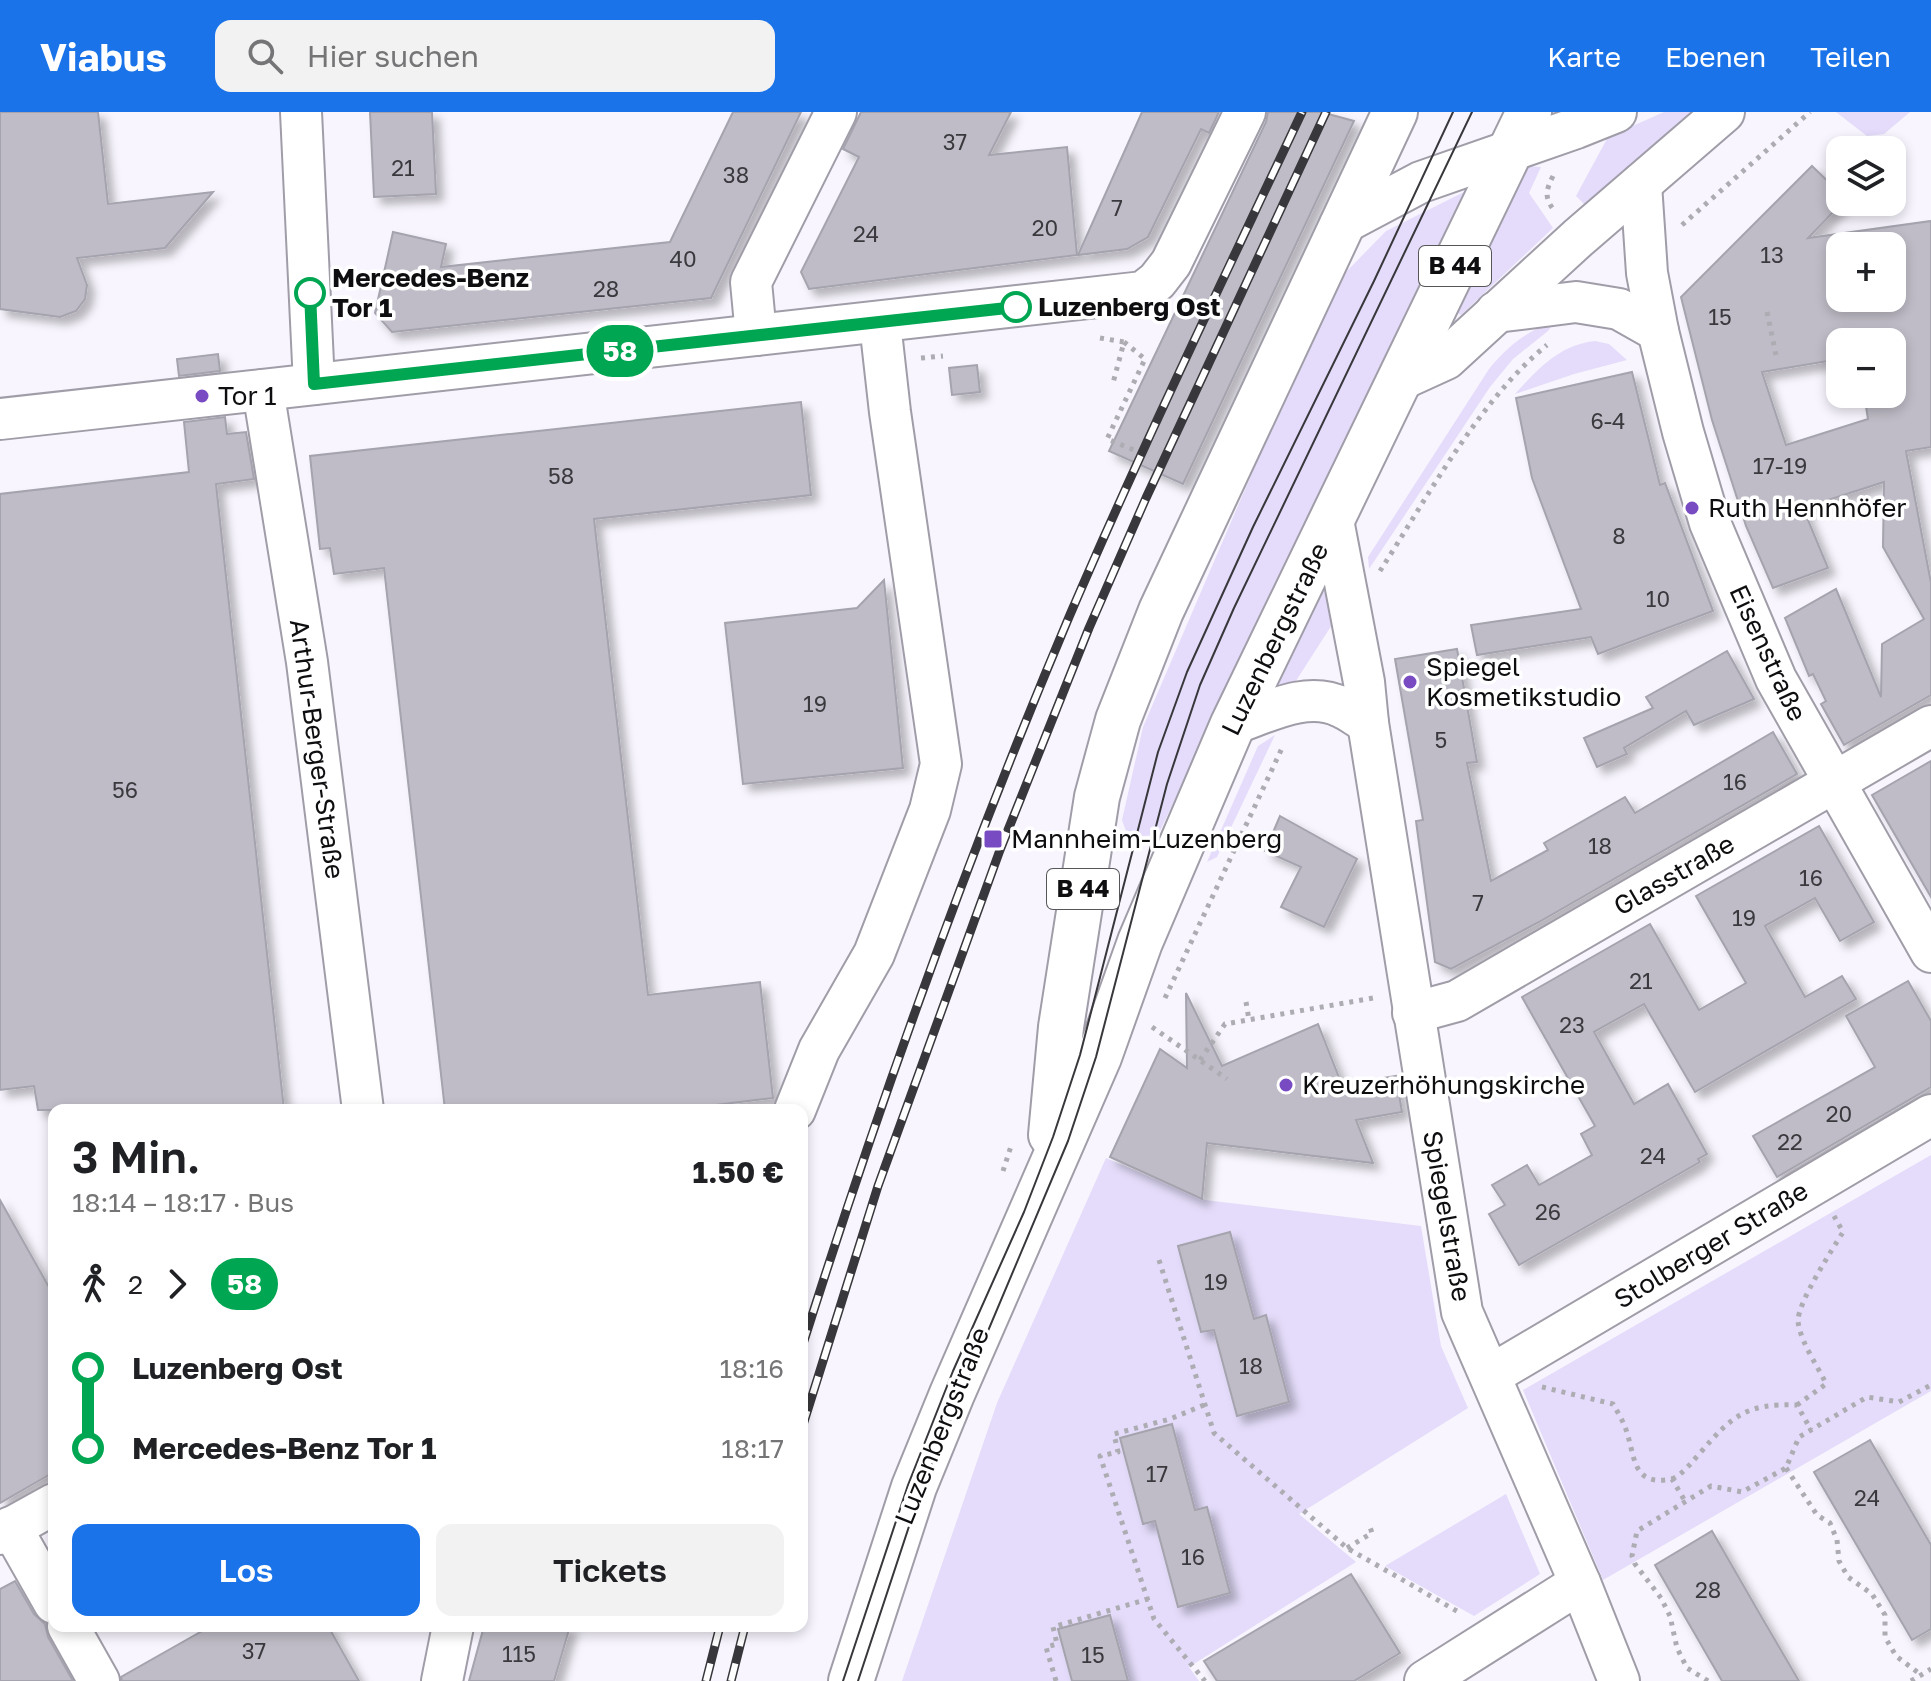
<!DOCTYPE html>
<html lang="de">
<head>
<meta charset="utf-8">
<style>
	body { margin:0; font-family:"Golos Text",sans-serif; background:#f2f2f2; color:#202124; height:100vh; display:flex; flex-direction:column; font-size:30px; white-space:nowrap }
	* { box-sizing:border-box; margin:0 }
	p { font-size:26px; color:#757577 }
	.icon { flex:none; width:44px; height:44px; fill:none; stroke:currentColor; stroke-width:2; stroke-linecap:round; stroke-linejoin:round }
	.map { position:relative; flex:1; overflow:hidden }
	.drawer { position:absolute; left:48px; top:992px; width:760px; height:528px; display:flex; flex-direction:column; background:#fff; border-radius:16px; box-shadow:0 4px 12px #0003 }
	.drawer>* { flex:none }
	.badge { padding:0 16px; border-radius:26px; font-size:28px; line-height:52px }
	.tools { position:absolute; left:1826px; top:24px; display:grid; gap:16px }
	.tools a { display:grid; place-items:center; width:80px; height:80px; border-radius:16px; background:#fff; box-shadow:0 4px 12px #0003; font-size:40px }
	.map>.badge { position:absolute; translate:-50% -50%; box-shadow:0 0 0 4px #fff }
	.legs { display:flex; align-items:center; gap:12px; height:88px; padding:0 24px; font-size:26px }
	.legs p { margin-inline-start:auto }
	.head { display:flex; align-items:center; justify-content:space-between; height:136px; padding:0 24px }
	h1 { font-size:44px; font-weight:600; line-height:60px }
	.button { display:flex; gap:16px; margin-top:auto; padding:16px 24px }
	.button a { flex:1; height:92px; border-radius:16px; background:#1a73e8; color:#fff; font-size:32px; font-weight:600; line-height:92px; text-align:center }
	.button a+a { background:#f2f2f2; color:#202124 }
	ul { padding:0 24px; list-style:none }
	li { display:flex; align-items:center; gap:28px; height:80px; font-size:30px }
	li i { display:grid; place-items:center; width:12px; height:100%; margin:0 10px; background:currentColor }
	li i::after { content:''; width:20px; height:20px; margin:-10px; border:6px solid; border-radius:50%; background:#fff }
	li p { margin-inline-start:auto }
	li:first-child i { background:linear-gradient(#0000 50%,currentColor 0) }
	li:last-child i { background:linear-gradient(currentColor 50%,#0000 0) }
	header { display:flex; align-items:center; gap:48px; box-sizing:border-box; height:112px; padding:0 40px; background:#1a73e8; color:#fff }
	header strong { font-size:38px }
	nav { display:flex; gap:44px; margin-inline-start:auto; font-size:28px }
	.search { width:560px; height:72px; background:#f2f2f2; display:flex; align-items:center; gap:20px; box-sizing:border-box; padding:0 28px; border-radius:16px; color:#757577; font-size:30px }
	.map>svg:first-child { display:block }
</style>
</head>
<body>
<header>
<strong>Viabus</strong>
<div class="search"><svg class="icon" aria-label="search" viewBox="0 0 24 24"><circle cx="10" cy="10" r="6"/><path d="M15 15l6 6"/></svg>Hier suchen</div>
<nav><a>Karte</a><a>Ebenen</a><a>Teilen</a></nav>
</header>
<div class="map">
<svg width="1931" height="1569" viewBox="0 0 1931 1569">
	<defs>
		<filter id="shadow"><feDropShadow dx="7" dy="7" stdDeviation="4" flood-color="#0004"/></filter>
	</defs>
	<rect width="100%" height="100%" fill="#f8f5fe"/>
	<g fill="#e4dcfa">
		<path d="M1664 0H1694L1586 94 1576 84 1608 25Z"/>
		<path d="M1836 0H1910L1884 22 1867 24Z"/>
		<path d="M1525 54 1541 55 1529 81 1553 116 1461 203 1455 200Z"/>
		<path d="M1464 80 1158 723 1128 725 1122 708 1143 615 1322 198 1347 159 1386 119Z"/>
		<path d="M1556 208 1548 219 1513 247 1490 275 1369 457 1368 445 1489 257C1509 233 1527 219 1556 208Z"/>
		<path d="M1595 229 1609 232 1627 248 1574 262 1515 282C1538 257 1559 233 1595 229Z"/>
		<path d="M1322 478 1327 483 1335 508 1292 575 1270 577Z"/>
		<path d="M1275 623 1217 745 1207 750 1258 634Z"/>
		<path d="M1931 1043V1279L1603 1468 1523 1278Z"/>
		<path d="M1106 1046 1205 1088 1421 1114 1441 1234 1468 1296 1299 1402 1356 1450 1189 1555 1199 1569H902L997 1291Z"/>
		<path d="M1506 1382 1540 1462 1474 1504 1385 1454Z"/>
	</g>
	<g fill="#bfbcc7" stroke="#a5a3ad" stroke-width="2" fill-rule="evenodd" filter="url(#shadow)">
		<path d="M0 0H98L108 92 213 80 165 136 77 146 87 173 85 187 76 199 60 205 0 197Z"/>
		<path d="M370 0H432L436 82 374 85Z"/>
		<path d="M733 0H801L711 186 392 220 375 201 393 120 446 132 441 155 670 130Z"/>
		<path d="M861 0H1011L989 43 1067 35 1077 143 809 177 801 160 859 45 843 37Z"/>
		<path d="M1142 0H1219L1209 21 1201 17 1148 125 1127 137 1078 143Z"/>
		<path d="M1268 0H1321L1354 9 1183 372 1109 339 1266 10Z"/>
		<path d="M1812 54 1840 81V93L1808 126 1931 109V335L1906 339 1931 471V583L1844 633 1821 592 1826 589 1813 562 1809 564 1785 506 1836 477 1881 585 1882 532 1924 507 1883 435 1884 370 1803 396 1828 456 1773 476 1746 414 1712 308 1681 185ZM1840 134H1892V186H1840ZM1840 230H1892V282H1864L1868 307 1786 333 1762 260 1840 247Z"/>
		<path d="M218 242 220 259 179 264 177 247Z"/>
		<path d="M977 253 980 280 952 283 949 256Z"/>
		<path d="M1632 260 1660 373 1665 371 1713 499 1598 542 1591 525 1477 543 1471 513 1581 497 1532 366 1516 286Z"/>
		<path d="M801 290 811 383 594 407 648 883 760 870 773 986 675 998H445L384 456 334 462 330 436 320 437 310 344Z"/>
		<path d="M225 305 227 322 246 320 254 367 216 372 284 998H38L34 974 0 978V382L189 360 184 310Z"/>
		<path d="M884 468 903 656 743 672 725 511 857 496Z"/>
		<path d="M1457 537 1477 650 1467 651 1491 769 1548 738 1544 731 1625 685 1635 701 1773 620 1797 662 1539 810 1451 857 1435 850 1416 709 1423 708 1395 547Z"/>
		<path d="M1727 539 1754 587 1694 613 1686 599 1624 636 1627 642 1597 655 1584 626 1653 596 1646 585Z"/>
		<path d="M1931 649V785L1872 683Z"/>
		<path d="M1280 704 1357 747 1324 815 1281 795 1301 755 1265 739Z"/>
		<path d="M1819 714 1874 810 1840 829 1815 786 1765 814 1805 885 1842 864 1856 887 1695 980 1644 892 1594 920 1634 992 1668 972 1707 1042 1698 1047 1700 1050 1519 1153 1489 1102 1505 1093 1492 1073 1527 1053 1539 1073 1592 1043 1581 1022 1595 1014 1522 885 1650 812 1699 898 1746 871 1696 784Z"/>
		<path d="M1908 869 1931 909V975L1777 1065 1753 1024 1875 955 1846 904Z"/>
		<path d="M1186 881 1222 954 1318 912 1342 973 1396 964 1402 1000 1356 1008 1373 1051 1207 1031 1202 1087 1110 1045 1160 937 1187 956Z"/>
		<path d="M0 1088 54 1184V1360L0 1391Z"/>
		<path d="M1230 1120 1254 1207 1266 1203 1289 1290 1237 1304 1214 1218 1201 1220 1178 1134Z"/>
		<path d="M1172 1312 1195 1398 1207 1395 1230 1481 1178 1495 1155 1409 1143 1412 1120 1326Z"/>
		<path d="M1870 1328 1931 1433V1517L1912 1528 1814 1360Z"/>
		<path d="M1712 1419 1761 1504 1799 1569H1722L1655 1453Z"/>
		<path d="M1351 1462 1400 1541 1354 1569H1217L1204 1549Z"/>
		<path d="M15 1469 34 1502 45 1512 48 1525 73 1569H0V1477Z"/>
		<path d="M1110 1503 1128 1569H1072L1058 1517Z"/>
		<path d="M211 1514H328L359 1569H122L121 1565Z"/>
		<path d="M484 1514H570L554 1569H469Z"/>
	</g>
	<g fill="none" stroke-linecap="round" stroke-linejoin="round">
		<defs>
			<g id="minor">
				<path d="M301 0 314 272"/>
				<path d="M1641 72 1647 161 1658 219 1683 320 1710 411 1776 567 1931 840"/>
				<path d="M1340 113 1421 70 1576 16 1616 0"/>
				<path d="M1496 200 1576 190 1619 197 1658 219"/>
				<path d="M756 223 751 170 836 0"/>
				<path d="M1400 268 1446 247 1578 126 1724 0"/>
				<path d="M263 278 307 550 363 998"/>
				<path d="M0 307 1143 180 1157 169 1171 151 1245 0"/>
				<path d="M1333 408 1364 570 1368 611 1462 1200 1580 1471 1619 1569"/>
				<path d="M1233 612C1266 601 1307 578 1341 595 1350 599 1359 606 1368 611"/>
				<path d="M1413 901 1457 889 1931 614"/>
				<path d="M795 998 819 938 874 842 930 698 941 652 890 300 880 211"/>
				<path d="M1491 1263 1931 1003"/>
				<path d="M11 1415 54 1491"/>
				<path d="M0 1422 54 1392"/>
				<path d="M68 1514 99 1569"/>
				<path d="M442 1569 453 1514"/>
				<path d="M1425 1569 1580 1471"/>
			</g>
			<g id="major">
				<path d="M1051 1023 1061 915 1097 685 1118 608 1161 499 1395 0"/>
				<path d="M851 1569 914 1375 952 1282 1099 945 1140 830 1233 612 1529 0"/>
			</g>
		</defs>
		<use href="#minor" stroke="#a09da8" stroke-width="44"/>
		<use href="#major" stroke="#a09da8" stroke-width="48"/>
		<g stroke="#aeacb3" stroke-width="5" stroke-dasharray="4 6" stroke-linecap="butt">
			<path d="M1553 64C1546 78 1544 86 1554 98"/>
			<path d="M1682 113 1810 0"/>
			<path d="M1767 200 1777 248"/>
			<path d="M1100 226 1124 230 1113 271"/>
			<path d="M1124 230 1145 247 1107 327 1134 338"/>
			<path d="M921 246 943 244"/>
			<path d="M1380 459C1427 386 1480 287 1547 233"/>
			<path d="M1165 886 1283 634"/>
			<path d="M1246 890 1249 908"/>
			<path d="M1152 915 1227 967"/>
			<path d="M1200 948 1225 912 1373 886"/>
			<path d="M1003 1059 1012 1031"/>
			<path d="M1159 1148 1214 1321 1347 1436 1462 1502"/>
			<path d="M1542 1275 1613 1292C1617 1299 1622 1307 1625 1315 1636 1343 1630 1375 1672 1367L1685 1389"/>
			<path d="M1204 1293 1170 1307 1114 1322 1118 1340 1100 1344 1154 1507 1205 1569"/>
			<path d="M1797 1293 1826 1272C1818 1254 1800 1230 1798 1209 1798 1190 1832 1138 1843 1120L1834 1104"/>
			<path d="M1786 1356 1817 1403 1830 1411 1837 1428 1839 1449 1848 1465 1872 1482 1885 1503V1525L1896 1544 1920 1562"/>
			<path d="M1672 1367C1684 1361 1691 1351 1700 1341 1732 1304 1746 1291 1797 1293L1811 1318"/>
			<path d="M1347 1436 1372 1421 1369 1412"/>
			<path d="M1056 1569 1046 1535 1057 1532 1053 1515 1148 1487"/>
			<path d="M1708 1569 1687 1556 1677 1536 1670 1504 1661 1486 1635 1452 1632 1444 1637 1419 1711 1374 1742 1380 1786 1356 1799 1325 1867 1285 1899 1290 1931 1273"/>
			<path d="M1911 1569 1931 1557"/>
		</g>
		<use href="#minor" stroke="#fff" stroke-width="40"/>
		<use href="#major" stroke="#fff" stroke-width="44"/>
		<g stroke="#38373b" stroke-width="2">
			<path d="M843 1569 908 1373 953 1259 1024 1100 1053 1025 1080 943 1158 640 1187 560 1253 415 1374 169 1453 0"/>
			<path d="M858 1569 921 1378 1068 1029 1096 945 1167 672 1200 573 1234 496 1472 0"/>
		</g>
		<defs>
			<g id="rail">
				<path d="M802 1235C880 989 968 744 1069 505 1142 335 1223 168 1302 0"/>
				<path d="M802 1316 878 1074 1000 738 1089 516 1146 386 1326 0"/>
				<path d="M706 1569 720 1514"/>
				<path d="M731 1569 745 1514"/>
			</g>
		</defs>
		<use href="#rail" stroke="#38373b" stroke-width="9"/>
		<use href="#rail" stroke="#fff" stroke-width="6" stroke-dasharray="18" stroke-linecap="butt"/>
	</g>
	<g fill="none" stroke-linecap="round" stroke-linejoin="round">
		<defs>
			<path id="line-1" d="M310 181 314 272 1016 195"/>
		</defs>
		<use href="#line-1" stroke="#fff" stroke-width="18"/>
		<use href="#line-1" stroke="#00a651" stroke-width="12"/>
	</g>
	<g fill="#fff" stroke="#00a651" stroke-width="4">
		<circle cx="310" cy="181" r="14"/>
		<circle cx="1016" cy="195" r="14"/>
	</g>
	<g fill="#784bc3" stroke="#fff" stroke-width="3">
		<circle cx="202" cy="284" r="8"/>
		<circle cx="1692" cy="396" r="8"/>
		<circle cx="1410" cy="570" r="8"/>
		<rect x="983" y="717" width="20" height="20" rx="4"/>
		<circle cx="1286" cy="973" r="8"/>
	</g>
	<g text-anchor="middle" stroke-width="7" stroke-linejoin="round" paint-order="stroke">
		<g font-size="22" fill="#3a393e">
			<text x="955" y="38">37</text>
			<text x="403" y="64">21</text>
			<text x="736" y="71">38</text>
			<text x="1117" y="104">7</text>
			<text x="1045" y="124">20</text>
			<text x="866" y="130">24</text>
			<text x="1772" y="151">13</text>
			<text x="683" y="155">40</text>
			<text x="606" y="185">28</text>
			<text x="1720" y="213">15</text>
			<text x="1608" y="317">6-4</text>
			<text x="1780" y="362">17-19</text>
			<text x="561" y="372">58</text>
			<text x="1619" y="432">8</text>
			<text x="1658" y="495">10</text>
			<text x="815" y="600">19</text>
			<text x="1441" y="636">5</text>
			<text x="1735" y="678">16</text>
			<text x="125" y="686">56</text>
			<text x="1600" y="742">18</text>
			<text x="1811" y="774">16</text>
			<text x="1478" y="799">7</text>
			<text x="1744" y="814">19</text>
			<text x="1641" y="877">21</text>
			<text x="1572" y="921">23</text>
			<text x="1839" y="1010">20</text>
			<text x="1790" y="1038">22</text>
			<text x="1653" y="1052">24</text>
			<text x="1548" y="1108">26</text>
			<text x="1216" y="1178">19</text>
			<text x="1251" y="1262">18</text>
			<text x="1157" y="1370">17</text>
			<text x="1867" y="1394">24</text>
			<text x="1193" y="1453">16</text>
			<text x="1708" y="1486">28</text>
			<text x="254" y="1547">37</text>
			<text x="519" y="1550">115</text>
			<text x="1093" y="1551">15</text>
		</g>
		<g fill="#fff" stroke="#565658" stroke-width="2">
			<rect x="1419" y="134" width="72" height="40" rx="6"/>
			<rect x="1047" y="757" width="72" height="40" rx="6"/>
		</g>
		<g font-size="24" font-weight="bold" fill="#0e0d10">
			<text x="1455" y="162">B 44</text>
			<text x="1083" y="785">B 44</text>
		</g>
		<g font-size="26" font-weight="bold" fill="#0e0d10" stroke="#fff" text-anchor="start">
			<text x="332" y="175">Mercedes-Benz<tspan x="332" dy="30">Tor 1</tspan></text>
			<text x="1038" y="204">Luzenberg Ost</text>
		</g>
		<g font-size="26" fill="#0e0d10" stroke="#fff" text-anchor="start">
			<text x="218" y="293">Tor 1</text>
			<text x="1708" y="405">Ruth Hennhöfer</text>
			<text x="1426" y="564">Spiegel<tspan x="1426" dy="30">Kosmetikstudio</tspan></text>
			<text x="1011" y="736">Mannheim-Luzenberg</text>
			<text x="1302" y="982">Kreuzerhöhungskirche</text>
		</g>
		<g font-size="26" fill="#0e0d10" stroke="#fff">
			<text transform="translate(1275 527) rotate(-64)" y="9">Luzenbergstraße</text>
			<text transform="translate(1768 541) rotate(65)" y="9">Eisenstraße</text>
			<text transform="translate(317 637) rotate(82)" y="9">Arthur-Berger-Straße</text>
			<text transform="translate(1674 763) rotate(-30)" y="9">Glasstraße</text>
			<text transform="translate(1447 1104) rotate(80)" y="9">Spiegelstraße</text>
			<text transform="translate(1711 1133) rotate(-31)" y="9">Stolberger Straße</text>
			<text transform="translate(942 1314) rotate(-68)" y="9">Luzenbergstraße</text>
		</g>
	</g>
</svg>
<div class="tools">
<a><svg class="icon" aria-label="layers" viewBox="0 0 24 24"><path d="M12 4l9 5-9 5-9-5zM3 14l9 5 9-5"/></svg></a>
<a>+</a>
<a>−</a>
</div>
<b class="badge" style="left:620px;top:239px;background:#00a651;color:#fff">58</b>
<section class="drawer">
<div class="head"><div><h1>3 Min.</h1><p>18:14 – 18:17 · Bus</p></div><b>1.50 €</b></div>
<div class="legs"><svg class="icon" aria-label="walk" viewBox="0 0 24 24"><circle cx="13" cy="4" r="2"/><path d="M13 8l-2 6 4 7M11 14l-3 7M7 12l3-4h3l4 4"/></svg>2<svg class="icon" aria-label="forward" viewBox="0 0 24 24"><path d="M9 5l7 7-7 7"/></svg><b class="badge" style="background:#00a651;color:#fff">58</b></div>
<ul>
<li><i style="color:#00a651"></i><b>Luzenberg Ost</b><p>18:16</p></li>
<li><i style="color:#00a651"></i><b>Mercedes-Benz Tor 1</b><p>18:17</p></li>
</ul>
<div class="button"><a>Los</a><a>Tickets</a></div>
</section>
</div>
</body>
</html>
